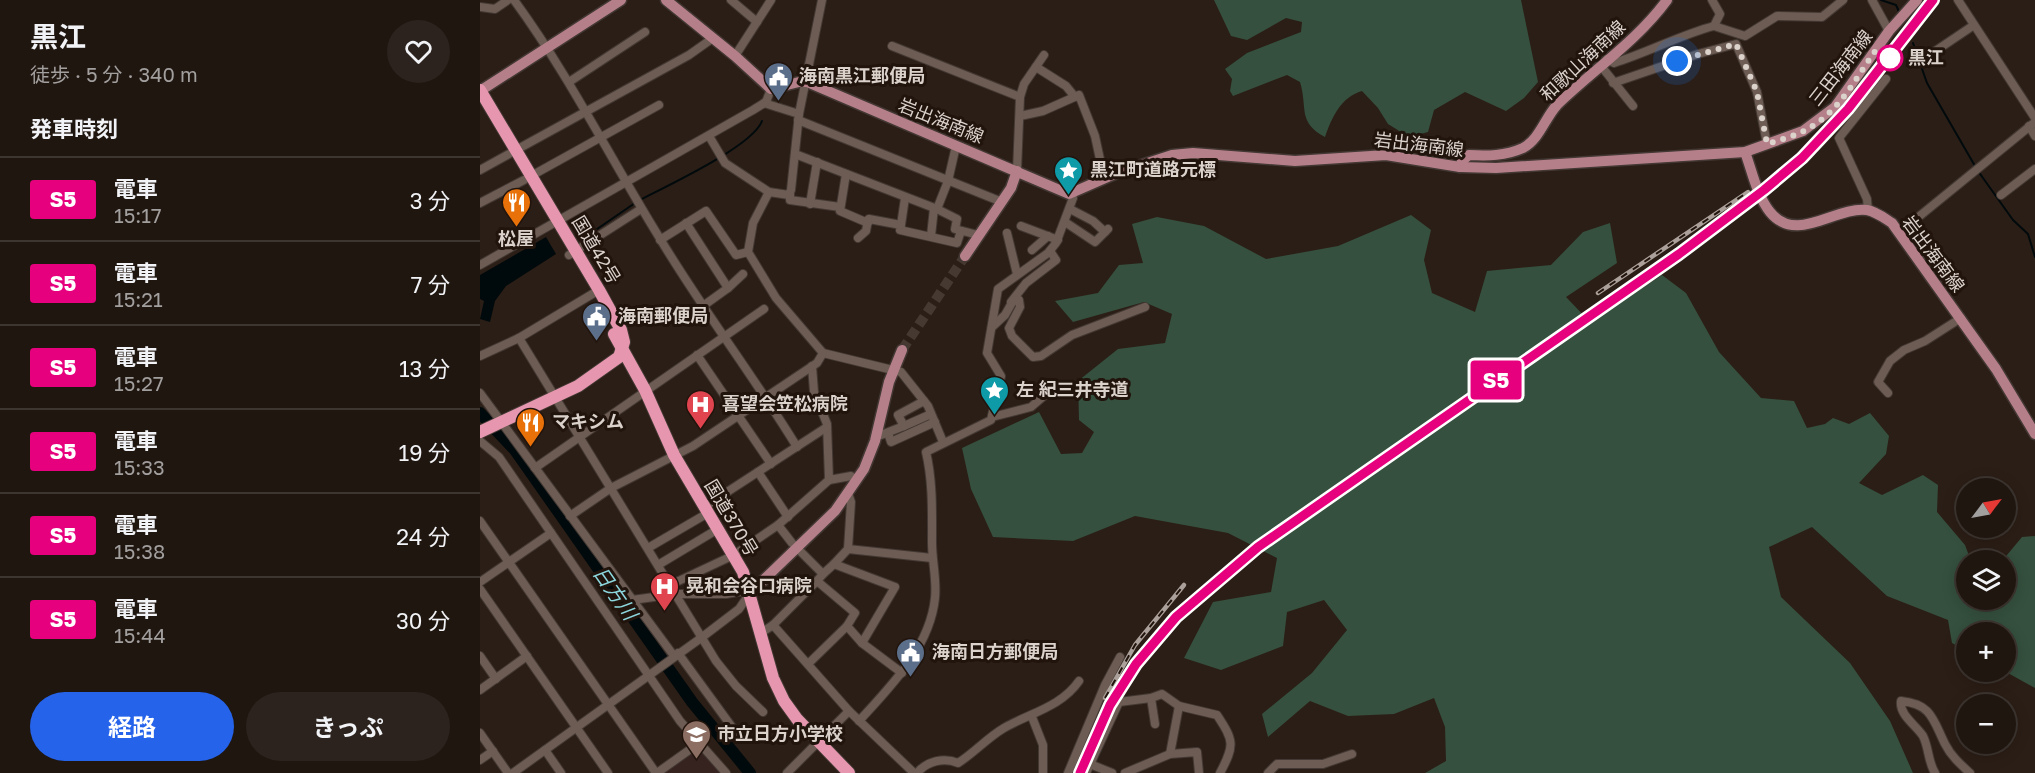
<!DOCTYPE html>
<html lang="ja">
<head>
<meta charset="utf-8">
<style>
	body { margin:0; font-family:"Golos Text","Noto Sans JP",sans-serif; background:#2d231e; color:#f1f3f6; height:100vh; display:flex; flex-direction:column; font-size:22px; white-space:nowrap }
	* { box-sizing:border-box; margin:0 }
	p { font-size:20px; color:#a29f9f }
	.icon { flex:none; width:33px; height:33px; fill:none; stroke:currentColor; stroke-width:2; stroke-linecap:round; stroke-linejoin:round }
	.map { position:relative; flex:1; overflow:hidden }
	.side { display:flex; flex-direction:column; background:#201610; width:480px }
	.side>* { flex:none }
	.badge { padding:0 12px; border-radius:4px; font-size:21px; line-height:39px }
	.needle { width:39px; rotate:58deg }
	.buttons { position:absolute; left:1476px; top:478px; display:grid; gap:12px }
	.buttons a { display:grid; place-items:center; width:60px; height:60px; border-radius:50%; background:#201610; box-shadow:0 3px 15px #0003,0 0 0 2px #3d3530; font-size:30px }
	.you { position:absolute; width:30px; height:30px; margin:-15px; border:4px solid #fff; border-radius:50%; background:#1a73e8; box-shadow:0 0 0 9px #1a73e833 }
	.map>.badge { position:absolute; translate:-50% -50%; box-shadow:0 0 0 3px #fff }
	h2 { padding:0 30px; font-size:22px; line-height:54px }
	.round { display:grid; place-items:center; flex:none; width:63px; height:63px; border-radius:32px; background:#2d231e }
	.overview { display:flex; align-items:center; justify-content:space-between; height:102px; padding:0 30px }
	h1 { font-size:28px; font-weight:700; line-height:45px }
	.cta { display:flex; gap:12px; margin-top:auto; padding:12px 30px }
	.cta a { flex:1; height:69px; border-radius:36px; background:#2563eb; color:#fff; font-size:24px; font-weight:700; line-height:69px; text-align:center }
	.cta a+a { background:#2d231e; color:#f1f3f6 }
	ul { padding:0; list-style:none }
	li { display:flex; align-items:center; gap:18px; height:84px; padding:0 30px; border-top:2px solid #3d3530 }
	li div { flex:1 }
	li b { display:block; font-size:22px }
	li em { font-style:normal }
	li .badge { min-width:66px; font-weight:700; text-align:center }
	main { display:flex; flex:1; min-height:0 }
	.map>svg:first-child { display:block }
</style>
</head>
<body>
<main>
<section class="side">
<div class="overview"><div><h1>黒江</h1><p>徒歩 · 5 分 · 340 m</p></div><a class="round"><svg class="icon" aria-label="heart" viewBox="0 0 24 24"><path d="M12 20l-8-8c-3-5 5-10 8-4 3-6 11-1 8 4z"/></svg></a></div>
<h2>発車時刻</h2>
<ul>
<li><span class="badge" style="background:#e6007e;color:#fff">S5</span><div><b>電車</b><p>15:17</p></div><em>3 分</em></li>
<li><span class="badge" style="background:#e6007e;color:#fff">S5</span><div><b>電車</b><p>15:21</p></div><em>7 分</em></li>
<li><span class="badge" style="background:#e6007e;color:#fff">S5</span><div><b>電車</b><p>15:27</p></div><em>13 分</em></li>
<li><span class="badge" style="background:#e6007e;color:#fff">S5</span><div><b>電車</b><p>15:33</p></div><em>19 分</em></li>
<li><span class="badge" style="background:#e6007e;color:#fff">S5</span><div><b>電車</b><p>15:38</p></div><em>24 分</em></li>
<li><span class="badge" style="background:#e6007e;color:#fff">S5</span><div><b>電車</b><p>15:44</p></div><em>30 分</em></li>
</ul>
<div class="cta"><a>経路</a><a>きっぷ</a></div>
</section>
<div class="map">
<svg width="1555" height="773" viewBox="0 0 1555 773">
	<rect width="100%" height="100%" fill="#2b1e16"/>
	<path fill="#362320" d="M219 747 244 773H181Z"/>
	<g fill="#35503e">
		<path d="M734 0H1041L1058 82 1044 98 1026 111 985 92 954 110 948 132 929 137 908 124 898 108 882 91C861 97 852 117 845 137 817 122 828 108 820 82L807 75 753 96 750 91 752 79 745 69 767 53 821 32 822 22 806 18 767 40 751 36Z"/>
		<path d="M931 215 951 230 944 260 952 293 995 312 1007 271 1071 265 1103 232 1130 223 1137 263 1086 297 1110 322 1182 275 1206 293 1239 352 1281 398 1314 401 1327 428 1345 424 1353 418 1369 424 1390 413 1409 436 1406 454 1379 483 1402 495 1443 475 1458 485 1457 512 1485 545 1491 561H1486V600H1526V561H1522L1542 537 1555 536V688L1526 672V633H1486V651L1472 643 1468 620 1407 596 1332 527 1289 547 1301 597 1370 663 1410 721 1433 773H945L966 761 965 727 954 698 914 714 868 716 830 701 788 737 782 714 832 673 867 630 844 600 807 612 803 646 741 670 704 658 733 602 791 592 797 558 748 533 655 516 593 541 513 537 491 489 482 448 559 412 581 454 602 453 614 432 599 420 598 381 638 349 685 343 692 314 664 302 593 322 575 301 618 293 639 265 663 263 652 224 677 217 724 226 786 259 858 246Z"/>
	</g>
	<path fill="#000a0c" d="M66 237 76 254 26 286 15 301 10 322 0 319 4 301 0 299V275Z"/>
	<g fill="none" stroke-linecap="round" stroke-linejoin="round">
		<g stroke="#000a0c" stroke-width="2">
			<path d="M1401 0 1416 5 1420 14"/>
			<path d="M1433 43 1447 83 1495 166"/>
			<path d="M1498 171 1533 220 1548 234 1555 257"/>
			<path d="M160 200C187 186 273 146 282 121"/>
			<path d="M101 240 155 203"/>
		</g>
		<path stroke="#000a0c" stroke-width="12" d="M0 413 35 450 212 702 270 773"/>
		<path stroke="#453931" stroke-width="10" stroke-dasharray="10 5" stroke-linecap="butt" d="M422 350 485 256"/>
		<defs>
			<g id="minor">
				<path d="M34 0C89 75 130 158 179 237 222 309 273 375 317 447"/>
				<path d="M251 0 277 22"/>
				<path d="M1392 0 1409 31"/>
				<path d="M1478 0 1555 118"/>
				<path d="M0 7 15 9 28 0"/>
				<path d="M1234 26 1265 36 1297 16 1342 17 1363 0"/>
				<path d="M412 46 540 97"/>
				<path d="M255 56 291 0"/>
				<path d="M1127 59 1134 63C1169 52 1200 35 1234 26L1240 14 1232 0"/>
				<path d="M1442 60 1494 25"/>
				<path d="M1121 66 1153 106"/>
				<path d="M556 67 586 86 595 97"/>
				<path d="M89 82 165 32"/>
				<path d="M1133 83 1218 54 1256 44 1277 92 1287 144"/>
				<path d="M284 103 319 114"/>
				<path d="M540 116 563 111 599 95 615 136 624 178"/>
				<path d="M318 120 522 202"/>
				<path d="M1549 126 1555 136"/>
				<path d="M229 136 245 163 289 192 309 195 311 190 319 114 342 0"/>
				<path d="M36 150 209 55 233 38"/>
				<path d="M315 154 457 209 477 219 475 229 498 235"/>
				<path d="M0 170 29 154"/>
				<path d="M537 171 540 97 544 84 564 55"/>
				<path d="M366 174 360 211 388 223"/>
				<path d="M51 176 179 105"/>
				<path d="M310 193V200L360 207"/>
				<path d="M1521 195 1555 169"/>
				<path d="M0 203 44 180"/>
				<path d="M330 204 337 162"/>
				<path d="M457 209 468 181 476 146"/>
				<path d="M590 209 613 221 625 232 628 229"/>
				<path d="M1388 210 1387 199 1359 138 1406 79"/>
				<path d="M389 219 421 225 420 230 477 243 481 231"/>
				<path d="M585 222 615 242 625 232"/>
				<path d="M206 223 248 288 223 306"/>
				<path d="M421 225 425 198"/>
				<path d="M541 226 578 240"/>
				<path d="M1420 232 1555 122"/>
				<path d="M527 233 537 274"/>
				<path d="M451 236 454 208"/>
				<path d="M378 238 386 231 388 220"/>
				<path d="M180 240 226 211 256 255 268 252"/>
				<path d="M552 250 568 236"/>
				<path d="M89 255 161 209"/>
				<path d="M0 265 273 110 286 102 291 89"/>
				<path d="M248 288 263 274"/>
				<path d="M531 302 546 283 576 260 570 251"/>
				<path d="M512 327 525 315 533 301 539 300 540 307 529 328 532 336 553 357 561 356 592 335 665 307"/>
				<path d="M39 338 236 661 256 686 283 712"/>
				<path d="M343 353 421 372 448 406 463 442"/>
				<path d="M217 355 291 464"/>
				<path d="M0 356 39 338 119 290"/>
				<path d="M332 366 334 392 347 424 349 480 371 476 377 480"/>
				<path d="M0 393 194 656"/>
				<path d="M1408 393 1398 382 1410 361 1424 350 1445 341 1481 318"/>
				<path d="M512 417 551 407 565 395"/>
				<path d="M424 426 451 414"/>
				<path d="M408 433 411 442 455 422"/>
				<path d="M397 434 401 435 424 426 418 415 444 401"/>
				<path d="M0 441 19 457 200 721 246 773"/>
				<path d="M55 468 284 309"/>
				<path d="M278 472 308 517"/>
				<path d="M224 507 347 427"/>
				<path d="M90 516 131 488 213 446 337 363 343 353 296 298 268 252 273 223 289 192"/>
				<path d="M0 521 176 773"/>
				<path d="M168 548 228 513"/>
				<path d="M368 549 452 558"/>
				<path d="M354 564 368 549 371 502 368 493"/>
				<path d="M178 565 238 529"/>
				<path d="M343 574 354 564 415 587 382 643"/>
				<path d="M0 582 71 533"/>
				<path d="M190 585 254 555 298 525"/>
				<path d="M0 589 128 773"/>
				<path d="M152 600 196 594H246L269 590"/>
				<path d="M293 625 337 581"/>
				<path d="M367 626 382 643 422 673"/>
				<path d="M281 633 293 625 369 711 434 773"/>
				<path d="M198 653 257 734"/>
				<path d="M0 656 16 679"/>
				<path d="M328 664 367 626 375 613 337 581 343 574 312 543 298 525 349 480"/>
				<path d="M0 690 47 656"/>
				<path d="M552 717 563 745V773"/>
				<path d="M379 721C411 686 450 647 455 598 457 580 452 561 452 543 452 512 453 482 446 452L511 420 521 376 507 353 518 289 568 253 576 243 593 198 592 194"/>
				<path d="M675 724 671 698 682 694 699 706 737 715C754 741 755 745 740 773"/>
				<path d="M0 733 28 773"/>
				<path d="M65 750 81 773"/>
				<path d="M690 754 717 752 719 773"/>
				<path d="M0 760 13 751"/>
				<path d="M610 764 632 773"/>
				<path d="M33 773 221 638 259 609 270 593"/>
				<path d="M177 773 219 743"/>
				<path d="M307 773 369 711"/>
				<path d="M437 773C447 761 464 757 478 763 494 753 507 738 524 728 550 713 581 707 599 681"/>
				<path d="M588 773 625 685 640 657"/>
				<path d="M606 773 639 702 671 698"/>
				<path d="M645 773 690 754 699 706"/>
				<path d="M788 773 797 764H843L872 754"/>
				<path d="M1455 773C1448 762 1449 748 1443 736 1436 725 1419 715 1421 701 1452 704 1453 720 1465 744 1471 756 1480 764 1490 773"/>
			</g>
			<g id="major">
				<path d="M186 0 255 56 291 89 319 82H327L589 194 637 173 692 155 713 153 815 161 906 155 980 167 1016 168 1265 152 1323 131 1355 107 1409 31 1437 0"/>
				<path d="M0 91 141 0"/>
				<path d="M1265 152C1272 171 1277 196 1290 212 1317 245 1355 206 1387 210 1397 212 1404 218 1412 223L1516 369 1555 434"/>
				<path d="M980 167 982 161 989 155C1008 156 1025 156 1043 148 1059 140 1065 118 1077 105 1113 70 1157 41 1187 0"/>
				<path d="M485 256 531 188 537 171"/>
				<path d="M270 593 355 511 384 469 395 441 409 382 422 350"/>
			</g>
			<g id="highway">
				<path d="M0 90 119 290 141 330 144 342 139 357 98 386 0 432"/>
				<path d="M134 334 165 390 194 455 263 572 293 678 304 701 317 719 369 773"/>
			</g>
		</defs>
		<use href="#minor" stroke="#433833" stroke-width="10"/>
		<use href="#major" stroke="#433833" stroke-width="13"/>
		<use href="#highway" stroke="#433833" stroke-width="14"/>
		<use href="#minor" stroke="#6c5c53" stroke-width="8"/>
		<use href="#major" stroke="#b57f8a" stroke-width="10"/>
		<use href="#highway" stroke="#e697af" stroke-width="12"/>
		<defs>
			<g id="rail">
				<path d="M1118 293 1268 192"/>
				<path d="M1115 311C1186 263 1259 216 1321 158 1371 111 1412 55 1453 0"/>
				<path d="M625 698 655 645 704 585"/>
				<path d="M600 773C630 699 665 645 724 592"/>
			</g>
		</defs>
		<use href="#rail" stroke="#aba19a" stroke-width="4.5"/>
		<use href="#rail" stroke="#21140d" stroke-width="2" stroke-dasharray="7" stroke-linecap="butt"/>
	</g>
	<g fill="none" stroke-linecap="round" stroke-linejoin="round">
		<defs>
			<path id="line" d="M600 773 630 705 656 664 696 617 778 547 1199 254 1284 190 1322 158 1368 109 1453 0"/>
		</defs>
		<use href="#line" stroke="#fff" stroke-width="14"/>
		<use href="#line" stroke="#e6007e" stroke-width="9"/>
		<path stroke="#dbd2cc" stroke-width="6" stroke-dasharray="0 10.8" d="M1197 61 1256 44 1277 92 1287 144C1303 139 1320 135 1334 125 1362 107 1377 76 1396 50L1410 58"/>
	</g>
	<defs>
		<symbol id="civic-pin" viewBox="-11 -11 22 30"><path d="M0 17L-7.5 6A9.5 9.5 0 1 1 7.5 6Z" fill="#5c6f8a" stroke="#21140d"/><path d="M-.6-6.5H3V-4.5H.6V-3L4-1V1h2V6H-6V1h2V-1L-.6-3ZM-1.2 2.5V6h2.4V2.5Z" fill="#fff"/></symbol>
		<symbol id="sight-pin" viewBox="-11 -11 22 30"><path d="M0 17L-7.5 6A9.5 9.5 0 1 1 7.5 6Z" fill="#0f9aa8" stroke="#21140d"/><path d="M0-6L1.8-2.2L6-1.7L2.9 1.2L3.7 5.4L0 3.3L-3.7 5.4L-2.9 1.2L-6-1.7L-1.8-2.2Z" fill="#fff"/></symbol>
		<symbol id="restaurant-pin" viewBox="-11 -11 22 30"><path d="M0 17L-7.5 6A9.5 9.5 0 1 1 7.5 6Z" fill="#e8710a" stroke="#21140d"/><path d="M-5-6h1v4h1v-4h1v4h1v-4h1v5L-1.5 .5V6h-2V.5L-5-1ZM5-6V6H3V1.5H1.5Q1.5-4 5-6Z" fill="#fff"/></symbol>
		<symbol id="hospital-pin" viewBox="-11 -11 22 30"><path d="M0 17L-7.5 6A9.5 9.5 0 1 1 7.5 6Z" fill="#e0444e" stroke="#21140d"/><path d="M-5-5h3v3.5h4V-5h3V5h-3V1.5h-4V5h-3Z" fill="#fff"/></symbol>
		<symbol id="school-pin" viewBox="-11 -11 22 30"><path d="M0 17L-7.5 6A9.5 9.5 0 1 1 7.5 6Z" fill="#8d6e63" stroke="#21140d"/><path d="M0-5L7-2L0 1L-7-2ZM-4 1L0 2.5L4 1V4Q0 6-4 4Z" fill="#fff"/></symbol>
	</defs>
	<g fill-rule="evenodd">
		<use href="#civic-pin" x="282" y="60" width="33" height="45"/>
		<use href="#sight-pin" x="572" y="154" width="33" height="45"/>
		<use href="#restaurant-pin" x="20" y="186" width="33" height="45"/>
		<use href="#civic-pin" x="100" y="300" width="33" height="45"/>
		<use href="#sight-pin" x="498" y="374" width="33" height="45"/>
		<use href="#hospital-pin" x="204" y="388" width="33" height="45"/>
		<use href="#restaurant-pin" x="34" y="406" width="33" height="45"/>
		<use href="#hospital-pin" x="168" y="570" width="33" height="45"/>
		<use href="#civic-pin" x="414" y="636" width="33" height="45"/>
		<use href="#school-pin" x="200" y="718" width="33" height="45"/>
	</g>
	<circle fill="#fff" stroke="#e6007e" stroke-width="3" cx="1410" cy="58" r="12"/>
	<g text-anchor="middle" stroke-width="6" stroke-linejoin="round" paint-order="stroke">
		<g font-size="18" font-weight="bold" fill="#dbd2cc" stroke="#21140d" text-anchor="start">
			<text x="1428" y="64">黒江</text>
		</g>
		<g font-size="18" fill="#dbd2cc" stroke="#21140d">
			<text transform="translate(1103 61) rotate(-43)" y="6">和歌山海南線</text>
			<text transform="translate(1361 68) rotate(-52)" y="6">三田海南線</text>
			<text transform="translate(461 121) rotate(22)" y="6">岩出海南線</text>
			<text transform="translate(939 145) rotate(7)" y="6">岩出海南線</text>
			<text transform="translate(116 250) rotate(59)" y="6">国道42号</text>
			<text transform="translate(1453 254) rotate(53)" y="6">岩出海南線</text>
			<text transform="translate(251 518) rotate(59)" y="6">国道370号</text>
		</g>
		<g font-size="18" font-weight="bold" fill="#dbd2cc" stroke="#21140d" text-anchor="start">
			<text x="319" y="82">海南黒江郵便局</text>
			<text x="610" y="176">黒江町道路元標</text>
			<text x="36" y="245" text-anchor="middle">松屋</text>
			<text x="138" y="322">海南郵便局</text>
			<text x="536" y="396">左 紀三井寺道</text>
			<text x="242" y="410">喜望会笠松病院</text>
			<text x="72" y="428">マキシム</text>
			<text x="206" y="592">晃和会谷口病院</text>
			<text x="452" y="658">海南日方郵便局</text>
			<text x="237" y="740">市立日方小学校</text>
		</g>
		<g font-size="20" font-style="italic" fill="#8cd6dd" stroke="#21140d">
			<text transform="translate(135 593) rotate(55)" y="7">日方川</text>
		</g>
	</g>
</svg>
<div class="buttons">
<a><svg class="needle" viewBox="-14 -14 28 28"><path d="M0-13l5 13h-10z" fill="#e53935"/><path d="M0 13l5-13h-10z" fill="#a29f9f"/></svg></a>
<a><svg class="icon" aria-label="layers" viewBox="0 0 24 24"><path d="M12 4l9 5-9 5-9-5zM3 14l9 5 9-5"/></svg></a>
<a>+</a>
<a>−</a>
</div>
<div class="you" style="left:1197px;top:61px"></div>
<b class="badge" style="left:1016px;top:380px;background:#e6007e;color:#fff">S5</b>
</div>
</main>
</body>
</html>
